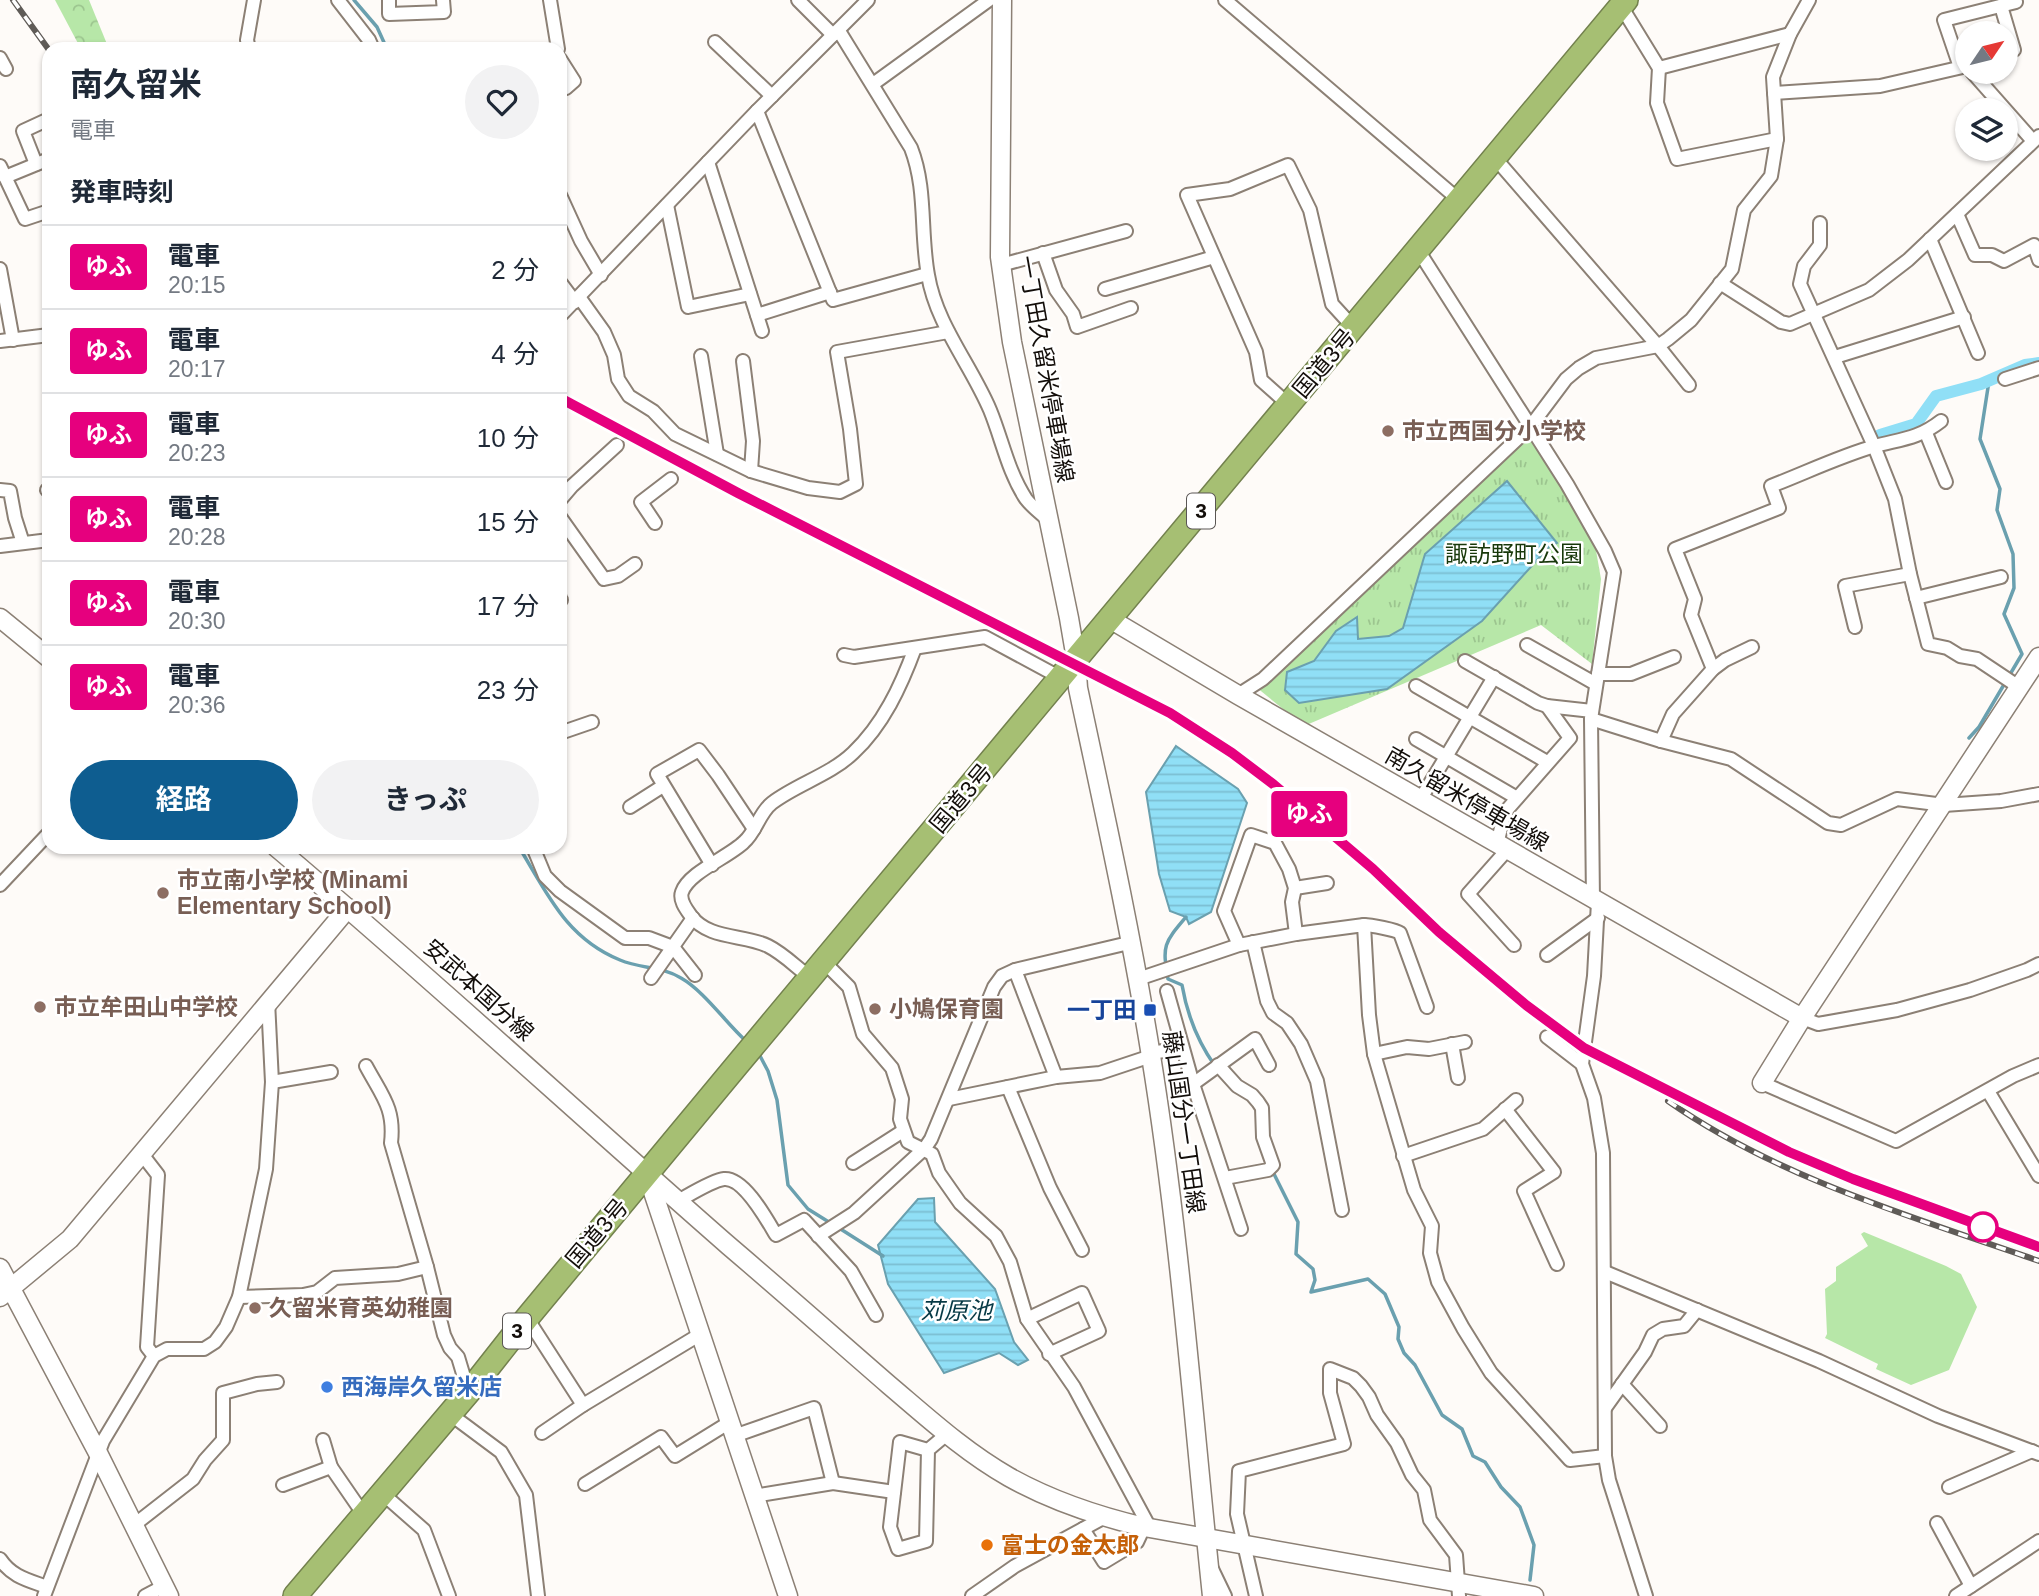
<!DOCTYPE html>
<html lang="ja">
<head>
<meta charset="utf-8">
<style>
	body { margin:0; font-family:Helvetica,"Noto Sans JP",sans-serif; background:#f2f2f3; color:#1f2937; height:100vh; display:flex; flex-direction:column; font-size:26px; white-space:nowrap }
	* { box-sizing:border-box; margin:0 }
	p { font-size:23px; color:#747a83 }
	.icon { flex:none; width:38px; height:38px; fill:none; stroke:currentColor; stroke-width:2; stroke-linecap:round; stroke-linejoin:round }
	.map { position:relative; flex:1; overflow:hidden }
	.details { position:absolute; left:42px; top:42px; width:525px; height:812px; display:flex; flex-direction:column; background:#fff; border-radius:21px; box-shadow:0 2px 5px #0004 }
	.details>* { flex:none }
	.badge { padding:0 14px; border-radius:5px; font-size:24px; line-height:46px }
	.needle { width:46px; rotate:55deg }
	.tools { position:absolute; left:1955px; top:21px; display:grid; gap:14px }
	.tools a { display:grid; place-items:center; width:63px; height:63px; border-radius:50%; background:#fff; box-shadow:0 2px 5px #0004; font-size:35px }
	.map>.badge { position:absolute; translate:-50% -50%; box-shadow:0 0 0 4px #fff }
	h2 { padding:0 28px; font-size:26px; line-height:63px }
	.round { display:grid; place-items:center; flex:none; width:74px; height:74px; border-radius:37px; background:#f2f2f3 }
	.head { display:flex; align-items:center; justify-content:space-between; height:119px; padding:0 28px }
	h1 { font-size:33px; font-weight:700; line-height:52px }
	.primary-button { display:flex; gap:14px; margin-top:auto; padding:14px 28px }
	.primary-button a { flex:1; height:80px; border-radius:42px; background:#0e5d90; color:#fff; font-size:28px; font-weight:700; line-height:80px; text-align:center }
	.primary-button a+a { background:#f2f2f3; color:#1f2937 }
	ul { padding:0; list-style:none }
	li { display:flex; align-items:center; gap:21px; height:84px; padding:0 28px; border-top:2px solid #e0e1e3 }
	li div { flex:1 }
	li b { display:block; font-size:26px }
	li em { font-style:normal }
	li .badge { min-width:77px; font-weight:700; text-align:center }
	.map>svg:first-child { display:block }
</style>
</head>
<body>
<div class="map">
<svg width="2039" height="1596" viewBox="0 0 2039 1596">
	<defs>
		<pattern id="forest-crowns" width="20" height="18" patternUnits="userSpaceOnUse" patternTransform="scale(1.75)"><rect width="20" height="18" fill="#b7e7a8"/><path d="M2 6a3 3 0 1 1 6 0M12 15a3 3 0 1 1 6 0" fill="none" stroke="#9cc58f"/></pattern>
		<pattern id="park-tufts" width="24" height="20" patternUnits="userSpaceOnUse" patternTransform="scale(1.75)"><rect width="24" height="20" fill="#b7e7a8"/><path d="M3 7l-1-3M5 7V3M7 7l1-3M15 17l-1-3M17 17v-4M19 17l1-3" fill="none" stroke="#9cc58f"/></pattern>
		<pattern id="water-rules" width="6" height="5" patternUnits="userSpaceOnUse" patternTransform="scale(1.75)"><rect width="6" height="5" fill="#90dff6"/><path d="M0 2.5h6" fill="none" stroke="#7bbed2"/></pattern>
	</defs>
	<rect width="100%" height="100%" fill="#fefbf8"/>
	<path fill="#b7e7a8" d="M1864 1232 1946 1266 1961 1274 1977 1307 1949 1370 1911 1385 1876 1369 1878 1364 1825 1338 1827 1334 1825 1289 1836 1281V1267L1868 1246 1861 1234Z"/>
	<path fill="url(#forest-crowns)" d="M55 0H89L109 49H81Z"/>
	<path fill="url(#park-tufts)" d="M1534 432 1594 539 1601 579 1592 664 1541 625 1304 726 1256 687Z"/>
	<g fill="url(#water-rules)" stroke="#6aa0af" stroke-width="2">
		<path d="M1507 481 1557 543 1548 548 1482 621 1387 689 1299 703 1285 690 1287 672 1314 661 1336 631 1357 617 1358 639 1389 636 1403 628 1425 554Z"/>
		<path d="M1176 746 1238 789 1247 803 1211 912 1189 924 1186 917 1170 911 1159 874 1146 792Z"/>
		<path d="M934 1198 935 1222 995 1289 1014 1342 1028 1360 1018 1365 999 1353 944 1373 888 1284 878 1245 918 1199Z"/>
	</g>
	<g fill="none" stroke-linecap="round" stroke-linejoin="round">
		<g stroke="#6aa0af" stroke-width="3.5">
			<path d="M354 0 377 27 387 49"/>
			<path d="M1969 738 1979 727 2022 654 2004 614 2014 588 2013 554 1997 510 2000 489 1980 439 1989 381"/>
			<path d="M519 847C547 893 566 938 620 960 641 969 662 966 681 978 704 991 726 1023 746 1041"/>
			<path d="M1186 917C1164 943 1162 945 1168 979L1182 985C1187 1014 1198 1042 1215 1066"/>
			<path d="M759 1054 768 1071 777 1100 788 1185 808 1209 832 1224"/>
			<path d="M1272 1170 1298 1222 1296 1254 1313 1269 1315 1280 1311 1292 1368 1279 1385 1294 1399 1327 1398 1339 1404 1353 1415 1365 1442 1415 1462 1429 1473 1456 1485 1462 1501 1487 1520 1507 1534 1545 1530 1580"/>
			<path d="M839 1228 883 1256"/>
		</g>
		<path stroke="#90dff6" stroke-width="12" d="M1880 435 1916 424 1936 396 1981 384 2025 365 2039 363"/>
		<defs>
			<g id="street">
				<path d="M338 0 369 40 373 49"/>
				<path d="M389 0V14L444 12 443 0"/>
				<path d="M550 0 558 49"/>
				<path d="M798 0 833 35"/>
				<path d="M1225 0 1459 200"/>
				<path d="M1621 6 1659 68 1657 103 1677 159 1777 139"/>
				<path d="M2001 6 2014 50 2006 53"/>
				<path d="M839 31 911 148C927 189 920 232 928 275 936 324 971 365 990 410 1002 439 1008 472 1026 499 1032 507 1042 514 1049 521"/>
				<path d="M715 42 772 96"/>
				<path d="M249 49 247 40 254 0"/>
				<path d="M0 58 6 69"/>
				<path d="M560 59 574 81 566 88 560 89"/>
				<path d="M1960 67 1944 20 2016 2"/>
				<path d="M1659 68 1790 34"/>
				<path d="M1972 72 2033 141"/>
				<path d="M873 84 989 0"/>
				<path d="M1774 93 1880 86 1967 66"/>
				<path d="M757 111 833 300 927 274"/>
				<path d="M1495 158 1658 346 1689 385"/>
				<path d="M708 162 762 331"/>
				<path d="M36 164 23 131 49 119"/>
				<path d="M0 166 25 219 49 211"/>
				<path d="M5 177 49 159"/>
				<path d="M560 195 581 241 601 275"/>
				<path d="M667 205 688 307 750 294"/>
				<path d="M1957 214 1975 255H1992L2004 261 2034 245 2039 260"/>
				<path d="M1820 223V245L1804 266 1800 284 1874 446 1895 499 1910 574 1928 644 1947 648 1960 656 1977 659 2019 687"/>
				<path d="M1930 239 1978 353"/>
				<path d="M1418 250 1567 484 1605 551 1614 572 1591 719 1593 900"/>
				<path d="M1043 253 1056 290 1073 314 1077 327 1131 308"/>
				<path d="M1001 265 1126 231"/>
				<path d="M0 269 13 340"/>
				<path d="M560 282 575 302"/>
				<path d="M1720 283 1781 322 1790 324 1869 290 1908 260 2039 136"/>
				<path d="M1105 289 1214 257"/>
				<path d="M579 297 604 332 614 355 618 379 629 396 653 411 675 434 751 471 808 488 840 492 856 484 850 429 837 352 948 332"/>
				<path d="M757 315 830 292"/>
				<path d="M560 316 757 111 868 0"/>
				<path d="M0 341 49 335"/>
				<path d="M701 356 717 454"/>
				<path d="M1835 357 1964 317"/>
				<path d="M743 361 753 441 751 471"/>
				<path d="M2005 379 2039 368"/>
				<path d="M1289 405 1261 380 1256 352 1187 195 1230 189 1288 165 1310 210 1332 304 1354 328"/>
				<path d="M1926 433 1946 482"/>
				<path d="M0 490 10 491 15 518 23 543"/>
				<path d="M47 490 49 489"/>
				<path d="M560 500 572 486 617 445"/>
				<path d="M560 517 604 579 618 576 635 564"/>
				<path d="M655 523 641 502 671 479"/>
				<path d="M0 546 49 540"/>
				<path d="M1916 598 2001 577"/>
				<path d="M560 601 561 600"/>
				<path d="M1855 627 1845 586 1910 574"/>
				<path d="M1527 645 1596 684"/>
				<path d="M844 655 854 657 985 637 1061 678"/>
				<path d="M1465 661 1538 703 1547 706 1592 711"/>
				<path d="M1713 669 1691 615 1695 599 1675 549 1779 508 1771 486C1805 473 1840 456 1875 446 1901 439 1918 439 1941 421"/>
				<path d="M1598 674H1631L1674 657"/>
				<path d="M1416 686 1547 762"/>
				<path d="M1238 695 1263 679 1530 427 1566 379 1579 368 1596 358 1658 346 1668 339 1691 320 1732 269 1744 210 1771 176 1777 139 1773 77 1790 34 1809 0"/>
				<path d="M1591 719 1661 741 1731 759 1828 823 1841 825 1897 799 1944 805 2001 801 2039 794"/>
				<path d="M560 733 592 722"/>
				<path d="M1416 739 1517 798"/>
				<path d="M1661 741 1673 714 1713 669 1725 660 1752 647"/>
				<path d="M1420 800 1494 677"/>
				<path d="M630 807 663 786"/>
				<path d="M1497 844 1505 812 1570 738 1547 706"/>
				<path d="M533 847 545 876 560 891 625 938H649L673 947 695 975"/>
				<path d="M1507 850 1468 894 1514 945"/>
				<path d="M712 865 657 774 699 750 718 775 754 829"/>
				<path d="M0 885 49 833"/>
				<path d="M1295 888 1327 883"/>
				<path d="M1598 902 1594 976 1582 1064 1594 1098 1603 1153 1605 1456 1609 1480 1646 1596"/>
				<path d="M1364 925C1371 925 1396 930 1400 933L1427 1007"/>
				<path d="M1253 942 1267 1001 1273 1013 1287 1023 1301 1044 1317 1081 1342 1210"/>
				<path d="M1239 945 1224 911 1251 835 1275 843 1289 869 1295 888 1292 902 1296 934"/>
				<path d="M1547 955 1598 918"/>
				<path d="M824 962 849 987 863 1034 892 1068 902 1099 900 1119 908 1142 932 1154 939 1173 960 1203 996 1236 1010 1262 1027 1319 1074 1387 1150 1528"/>
				<path d="M1015 970 1056 1077"/>
				<path d="M651 978 693 918"/>
				<path d="M811 978C797 968 784 954 768 946 744 934 709 940 691 916 686 909 679 900 682 892 689 872 729 857 744 842 756 832 759 813 772 803 797 784 830 775 853 753 883 725 901 686 915 648"/>
				<path d="M1138 979 1239 945 1296 934 1364 925 1369 1015 1374 1054 1414 1190 1432 1226 1430 1253 1438 1282 1463 1328 1491 1373 1570 1460 1605 1456"/>
				<path d="M1167 991 1193 1084 1241 1229"/>
				<path d="M1802 1018 1818 1024 1897 1010 1970 990 2027 970 2039 964"/>
				<path d="M1547 1037 1582 1064"/>
				<path d="M1452 1044 1458 1078"/>
				<path d="M1151 1053 1182 1048"/>
				<path d="M1374 1054 1407 1047 1429 1049 1465 1042"/>
				<path d="M1218 1065 1237 1086 1252 1095 1258 1102 1262 1108 1263 1137 1273 1165 1268 1170 1225 1178"/>
				<path d="M366 1066C382 1096 395 1108 391 1143L427 1267 444 1335 450 1348 458 1357 464 1377 471 1389"/>
				<path d="M272 1082 331 1072"/>
				<path d="M1762 1083 1896 1141 2013 1076 2039 1065"/>
				<path d="M1193 1084 1255 1039 1269 1065"/>
				<path d="M1008 1087 1050 1188 1082 1250"/>
				<path d="M1988 1091 2039 1176"/>
				<path d="M949 1099 1056 1077 1100 1073 1151 1056"/>
				<path d="M1505 1109 1554 1172 1524 1191 1557 1264"/>
				<path d="M141 1153 158 1175 147 1347 154 1356"/>
				<path d="M1403 1156 1483 1129 1516 1100"/>
				<path d="M853 1163 903 1131"/>
				<path d="M678 1201C689 1195 713 1180 724 1179 744 1177 767 1220 776 1235L804 1220 851 1271 876 1315"/>
				<path d="M818 1236 854 1213 925 1148 931 1139 994 987 1002 976 1015 970 1133 942"/>
				<path d="M1605 1272 1819 1361 1938 1416 2039 1454"/>
				<path d="M239 1297 303 1295 317 1292 335 1278 398 1274 427 1267"/>
				<path d="M527 1318 583 1405"/>
				<path d="M1027 1319 1082 1293 1099 1331 1049 1354"/>
				<path d="M1622 1384 1660 1426"/>
				<path d="M1605 1408 1645 1352 1653 1335 1663 1329 1684 1326 1697 1310"/>
				<path d="M450 1414 501 1452 526 1495 538 1596"/>
				<path d="M542 1433 583 1405 699 1335"/>
				<path d="M734 1436 814 1408 833 1483"/>
				<path d="M323 1440 331 1467"/>
				<path d="M928 1450 900 1442 890 1527 898 1549 926 1541 928 1450 947 1434"/>
				<path d="M585 1484 661 1437 675 1456 730 1422"/>
				<path d="M283 1485 331 1467 364 1515"/>
				<path d="M1949 1487 2032 1451"/>
				<path d="M383 1494 424 1530 449 1596"/>
				<path d="M754 1496 833 1483 894 1492"/>
				<path d="M1937 1523 1971 1586"/>
				<path d="M134 1525 193 1479 205 1460 223 1440V1393L257 1384 277 1382"/>
				<path d="M1083 1529 1104 1562 1137 1542 1144 1527"/>
				<path d="M0 1559C12 1577 28 1580 47 1587"/>
				<path d="M1212 1569 1225 1596"/>
				<path d="M44 1596 103 1441 154 1356 167 1349H204L215 1342 226 1327 239 1297 266 1169 272 1082 268 1001"/>
				<path d="M145 1596 164 1586"/>
				<path d="M972 1596 1015 1566 1103 1518"/>
				<path d="M1256 1596 1237 1514 1239 1471 1344 1444 1330 1393V1369L1353 1378 1361 1386 1369 1397 1377 1415 1397 1443 1412 1475 1424 1490 1430 1520 1456 1555 1459 1596"/>
				<path d="M1956 1596 2039 1541"/>
			</g>
			<g id="secondary">
				<path d="M1002 0 1000 257 1012 342 1069 618 1076 659 1078 688C1104 810 1131 932 1151 1056 1180 1235 1193 1416 1212 1596"/>
				<path d="M0 618 49 658"/>
				<path d="M1110 619 1238 695 1802 1018"/>
				<path d="M276 847C430 977 577 1113 729 1246 783 1292 836 1339 889 1385 928 1418 965 1452 1009 1477 1052 1501 1097 1516 1144 1527L1534 1596"/>
				<path d="M1762 1083 1802 1018 2039 657"/>
				<path d="M648 1177 788 1596"/>
				<path d="M0 1268 98 1453 169 1596"/>
				<path d="M0 1297 70 1239 348 908"/>
			</g>
			<path id="highway" d="M295 1596 471 1389 527 1318 737 1065 1626 0"/>
		</defs>
		<use href="#street" stroke="#8c8075" stroke-width="16"/>
		<use href="#secondary" stroke="#8c8075" stroke-width="21"/>
		<use href="#highway" stroke="#73814e" stroke-width="26"/>
		<use href="#street" stroke="#fff" stroke-width="12"/>
		<use href="#secondary" stroke="#fff" stroke-width="18"/>
		<use href="#highway" stroke="#a6bf73" stroke-width="23"/>
		<defs>
			<g id="rail">
				<path d="M13 0 49 50"/>
				<path d="M560 398 738 493 1170 713 1232 753 1273 784 1373 869 1439 931 1526 1005 1584 1048 1789 1152 1853 1179 2039 1247"/>
				<path d="M1668 1101C1778 1178 1913 1217 2039 1261"/>
			</g>
		</defs>
		<use href="#rail" stroke="#5f5b57" stroke-width="6"/>
		<use href="#rail" stroke="#fff" stroke-width="3.5" stroke-dasharray="10" stroke-linecap="butt"/>
	</g>
	<g fill="none" stroke-linecap="round" stroke-linejoin="round">
		<defs>
			<path id="line" d="M560 398 738 493 1170 713 1232 753 1273 784 1373 869 1439 932 1526 1005 1584 1048 1789 1152 1853 1179 2039 1247"/>
		</defs>
		<use href="#line" stroke="#fff" stroke-width="16"/>
		<use href="#line" stroke="#e6007e" stroke-width="10"/>
	</g>
	<g fill="#8d6e63" stroke="#fff" stroke-width="2.5">
		<circle cx="1388" cy="431" r="7"/>
		<circle cx="163" cy="893" r="7"/>
		<circle cx="40" cy="1007" r="7"/>
		<circle cx="875" cy="1009" r="7"/>
		<circle cx="255" cy="1308" r="7"/>
	</g>
	<rect fill="#1a4fb4" stroke="#fff" stroke-width="2.5" x="1143" y="1003" width="14" height="14" rx="3.5"/>
	<circle fill="#fff" stroke="#e6007e" stroke-width="3.5" cx="1983" cy="1227" r="14"/>
	<circle fill="#3f7fe0" stroke="#fff" stroke-width="2.5" cx="327" cy="1387" r="7"/>
	<circle fill="#e8710a" stroke="#fff" stroke-width="2.5" cx="987" cy="1545" r="7"/>
	<g text-anchor="middle" stroke-width="5" stroke-linejoin="round" paint-order="stroke">
		<g fill="#fff" stroke="#5a5654" stroke-width="2">
			<rect x="1187" y="493.5" width="28" height="35" rx="5"/>
			<rect x="503" y="1313.5" width="28" height="35" rx="5"/>
		</g>
		<g font-size="21" font-weight="bold" fill="#130e0a">
			<text x="1201" y="518">3</text>
			<text x="517" y="1338">3</text>
		</g>
		<g font-size="23" fill="#130e0a" stroke="#fff">
			<text transform="translate(1324 363) rotate(-50)" y="8">国道3号</text>
			<text transform="translate(1046 369) rotate(80)" y="8">一丁田久留米停車場線</text>
			<text transform="translate(961 798) rotate(-50)" y="8">国道3号</text>
			<text transform="translate(1467 799) rotate(30)" y="8">南久留米停車場線</text>
			<text transform="translate(479 990) rotate(42)" y="8">安武本国分線</text>
			<text transform="translate(1184 1122) rotate(82)" y="8">藤山国分一丁田線</text>
			<text transform="translate(597 1233) rotate(-50)" y="8">国道3号</text>
		</g>
		<g font-size="23" font-weight="bold" fill="#785e54" stroke="#fff" text-anchor="start">
			<text x="1402" y="439">市立西国分小学校</text>
			<text x="177" y="888">市立南小学校 (Minami<tspan x="177" dy="26">Elementary School)</tspan></text>
			<text x="54" y="1015">市立牟田山中学校</text>
			<text x="889" y="1017">小鳩保育園</text>
			<text x="269" y="1316">久留米育英幼稚園</text>
		</g>
		<g font-size="23" fill="#18380a" stroke="#fff">
			<text x="1514" y="562">諏訪野町公園</text>
		</g>
		<g font-size="23" font-weight="bold" fill="#164399" stroke="#fff" text-anchor="end">
			<text x="1136" y="1018">一丁田</text>
		</g>
		<g font-size="23" font-weight="bold" fill="#366cbe" stroke="#fff" text-anchor="start">
			<text x="341" y="1395">西海岸久留米店</text>
		</g>
		<g font-size="23" font-weight="bold" fill="#c56008" stroke="#fff" text-anchor="start">
			<text x="1001" y="1553">富士の金太郎</text>
		</g>
		<g font-size="24" font-style="italic" fill="#063945" stroke="#fff">
			<text x="956" y="1319">苅原池</text>
		</g>
	</g>
</svg>
<div class="tools">
<a><svg class="needle" viewBox="-14 -14 28 28"><path d="M0-13l5 13h-10z" fill="#e53935"/><path d="M0 13l5-13h-10z" fill="#747a83"/></svg></a>
<a><svg class="icon" aria-label="layers" viewBox="0 0 24 24"><path d="M12 4l9 5-9 5-9-5zM3 14l9 5 9-5"/></svg></a>
</div>
<b class="badge" style="left:1309px;top:814px;background:#e6007e;color:#fff">ゆふ</b>
<section class="details">
<div class="head"><div><h1>南久留米</h1><p>電車</p></div><a class="round"><svg class="icon" aria-label="heart" viewBox="0 0 24 24"><path d="M12 20l-8-8c-3-5 5-10 8-4 3-6 11-1 8 4z"/></svg></a></div>
<h2>発車時刻</h2>
<ul>
<li><span class="badge" style="background:#e6007e;color:#fff">ゆふ</span><div><b>電車</b><p>20:15</p></div><em>2 分</em></li>
<li><span class="badge" style="background:#e6007e;color:#fff">ゆふ</span><div><b>電車</b><p>20:17</p></div><em>4 分</em></li>
<li><span class="badge" style="background:#e6007e;color:#fff">ゆふ</span><div><b>電車</b><p>20:23</p></div><em>10 分</em></li>
<li><span class="badge" style="background:#e6007e;color:#fff">ゆふ</span><div><b>電車</b><p>20:28</p></div><em>15 分</em></li>
<li><span class="badge" style="background:#e6007e;color:#fff">ゆふ</span><div><b>電車</b><p>20:30</p></div><em>17 分</em></li>
<li><span class="badge" style="background:#e6007e;color:#fff">ゆふ</span><div><b>電車</b><p>20:36</p></div><em>23 分</em></li>
</ul>
<div class="primary-button"><a>経路</a><a>きっぷ</a></div>
</section>
</div>
</body>
</html>
